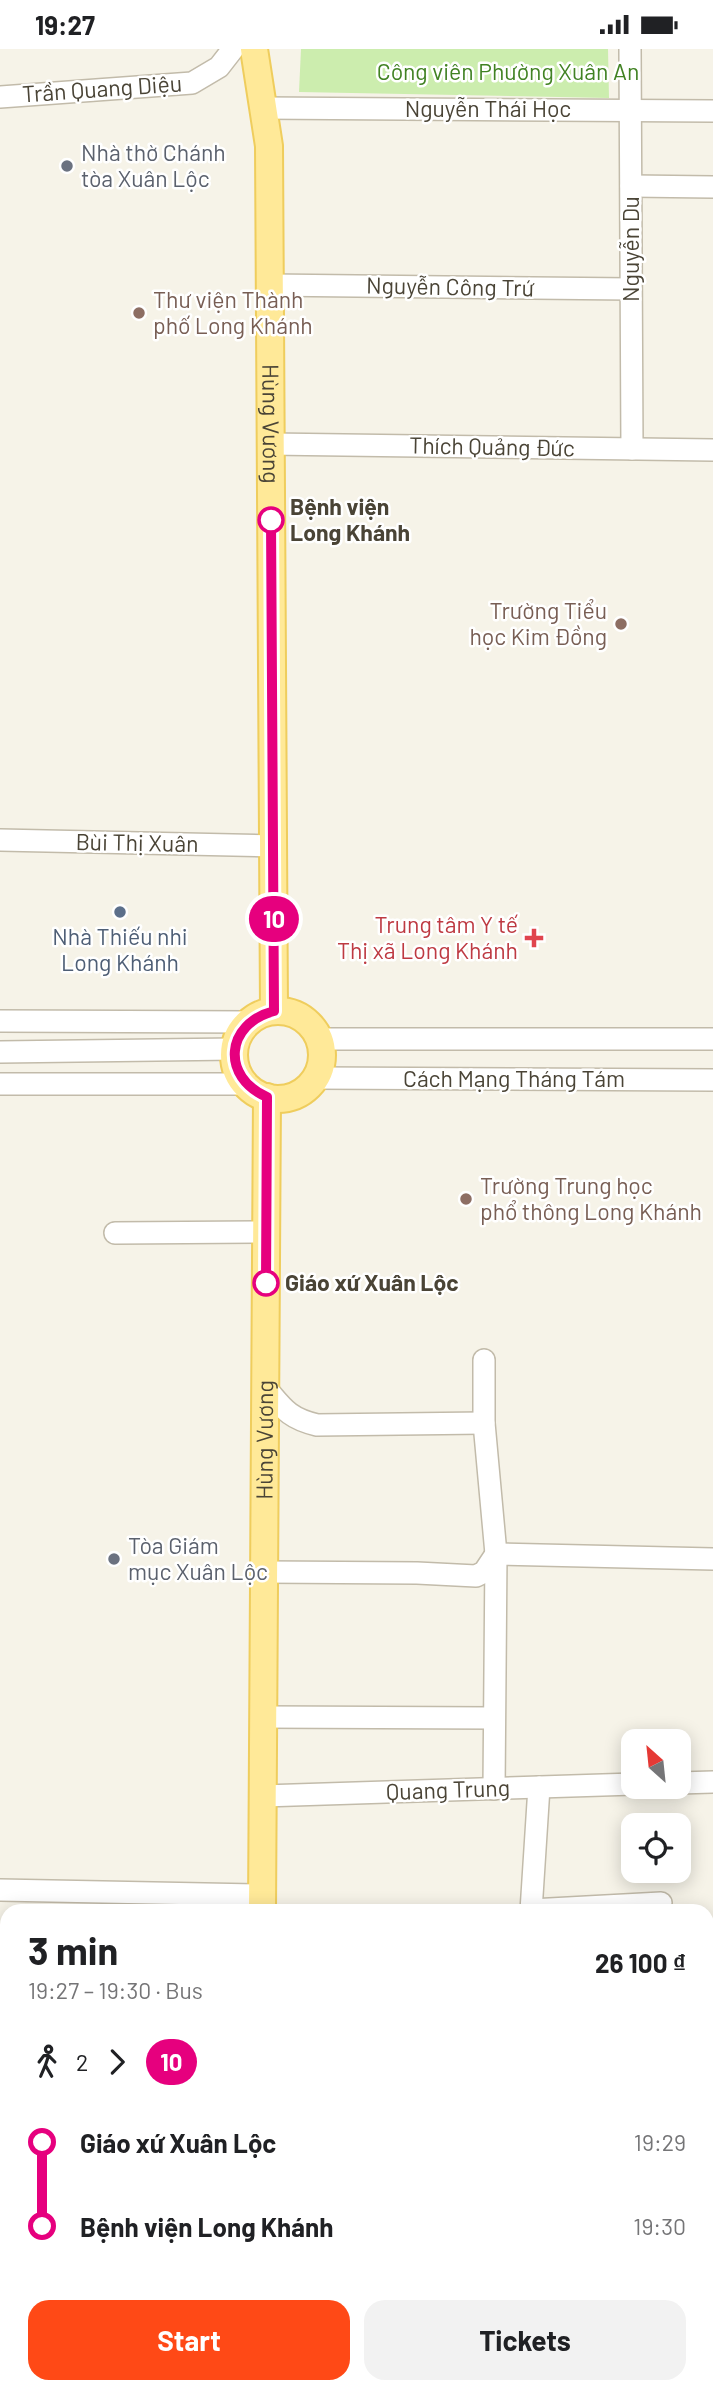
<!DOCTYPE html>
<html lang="en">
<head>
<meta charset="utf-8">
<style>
	body { margin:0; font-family:Barlow,sans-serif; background:#f2f2f2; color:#202124; height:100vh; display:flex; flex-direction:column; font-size:26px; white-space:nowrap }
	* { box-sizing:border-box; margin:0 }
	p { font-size:23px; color:#757577 }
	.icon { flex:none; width:38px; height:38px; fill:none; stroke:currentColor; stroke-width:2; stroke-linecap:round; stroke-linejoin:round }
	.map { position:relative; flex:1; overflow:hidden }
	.details { position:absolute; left:0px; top:1855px; width:714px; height:490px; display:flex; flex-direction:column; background:#fff; border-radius:21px 21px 0 0; box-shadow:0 4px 18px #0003 }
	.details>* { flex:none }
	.badge { padding:0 14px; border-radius:23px; font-size:24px; line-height:46px }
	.needle { width:46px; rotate:333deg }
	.fabs { position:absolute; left:621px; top:1680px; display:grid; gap:14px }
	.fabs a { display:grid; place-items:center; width:70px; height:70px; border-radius:14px; background:#fff; box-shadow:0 4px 18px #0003; font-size:35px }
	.map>.badge { position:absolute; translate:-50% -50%; box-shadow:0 0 0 4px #fff }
	.legs { display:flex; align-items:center; gap:10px; height:77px; padding:0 28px; font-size:23px }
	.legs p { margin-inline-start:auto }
	.overview { display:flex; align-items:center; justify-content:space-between; height:119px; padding:0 28px }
	h1 { font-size:38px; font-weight:700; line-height:52px }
	.primary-button { display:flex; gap:14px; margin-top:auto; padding:14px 28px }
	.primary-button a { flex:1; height:80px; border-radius:21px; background:#ff4916; color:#fff; font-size:28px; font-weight:700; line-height:80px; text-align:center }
	.primary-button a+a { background:#f2f2f2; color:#202124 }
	ul { padding:0 28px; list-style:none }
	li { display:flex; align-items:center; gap:24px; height:84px; font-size:26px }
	li i { display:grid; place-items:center; width:10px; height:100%; margin:0 9px; background:currentColor }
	li i::after { content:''; width:18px; height:18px; margin:-9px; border:5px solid; border-radius:50%; background:#fff }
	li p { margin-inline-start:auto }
	li:first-child i { background:linear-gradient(#0000 50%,currentColor 0) }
	li:last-child i { background:linear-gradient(currentColor 50%,#0000 0) }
	.status { display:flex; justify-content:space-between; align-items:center; height:49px; padding:0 35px; background:#fff; direction:ltr }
	.status svg { height:19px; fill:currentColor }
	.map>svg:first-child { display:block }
</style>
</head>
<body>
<div class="status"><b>19:27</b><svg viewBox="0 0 49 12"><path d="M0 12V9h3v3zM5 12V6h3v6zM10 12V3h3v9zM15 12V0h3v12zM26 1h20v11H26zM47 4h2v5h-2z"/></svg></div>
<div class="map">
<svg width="713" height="2345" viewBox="0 0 713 2345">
	<rect width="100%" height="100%" fill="#f6f3e8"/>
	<path fill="#ccedae" d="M301 0H608L609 49 299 43Z"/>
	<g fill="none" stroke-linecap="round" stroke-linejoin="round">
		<defs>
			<g id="minor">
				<path d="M630 0 632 400"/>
				<path d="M0 48 192 34 219 18 233 0"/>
				<path d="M262 59 713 62"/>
				<path d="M631 137 713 138"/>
				<path d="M269 236 631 240"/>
				<path d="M270 395 713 401"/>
				<path d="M0 791 274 797"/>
				<path d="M0 972 249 973"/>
				<path d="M320 990H713"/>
				<path d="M0 1003 235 1000"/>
				<path d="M316 1029 713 1031"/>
				<path d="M0 1035H245"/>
				<path d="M115 1184 266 1183"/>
				<path d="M484 1311V1374L496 1505 494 1740"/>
				<path d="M265 1338C283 1359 288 1369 317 1376L484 1374"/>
				<path d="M264 1523 417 1524 476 1527 484 1523 496 1505 713 1510"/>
				<path d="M263 1668 494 1669"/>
				<path d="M679 1734 713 1733"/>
				<path d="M263 1747 634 1735"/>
				<path d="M0 1841 262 1846"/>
				<path d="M531 1861 661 1854"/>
				<path d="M531 1862 539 1738"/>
				<path d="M707 1955 713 1954"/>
				<path d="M0 1967H7"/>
				<path d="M707 2064H713"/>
				<path d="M0 2095H7"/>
				<path d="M85 2338V2345"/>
			</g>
			<g id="major">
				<path id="s1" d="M254 0 269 97 274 962"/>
				<circle cx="278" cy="1006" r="44"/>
				<path id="s2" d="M262 1862 267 1048"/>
				<path d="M259 2345V2338"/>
			</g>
		</defs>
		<use href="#minor" stroke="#c2bbaa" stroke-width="24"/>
		<use href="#major" stroke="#efcd5d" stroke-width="30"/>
		<use href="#minor" stroke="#fff" stroke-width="21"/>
		<use href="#major" stroke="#ffe998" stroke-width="26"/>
	</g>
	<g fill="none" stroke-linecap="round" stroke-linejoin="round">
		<defs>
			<path id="line-1" d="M266 1234 267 1048C221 1028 225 975 274 962L271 471"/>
		</defs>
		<use href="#line-1" stroke="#fff" stroke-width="16"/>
		<use href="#line-1" stroke="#e6007e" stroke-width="10"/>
	</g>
	<g fill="#6b7280" stroke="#fff" stroke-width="2.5">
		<circle cx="67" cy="117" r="7"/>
		<circle cx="114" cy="1510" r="7"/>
	</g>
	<g fill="#8d6e63" stroke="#fff" stroke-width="2.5">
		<circle cx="139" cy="264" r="7"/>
		<circle cx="621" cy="575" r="7"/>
		<circle cx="466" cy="1150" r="7"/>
	</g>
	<g fill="#fff" stroke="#e6007e" stroke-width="3.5">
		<circle cx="271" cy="471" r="12"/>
		<circle cx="266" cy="1234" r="12"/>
	</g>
	<circle fill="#5c6f8a" stroke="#fff" stroke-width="2.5" cx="120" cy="863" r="7"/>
	<path fill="#e0444e" stroke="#fff" stroke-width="2.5" d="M530.5 878.5h7v7h7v7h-7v7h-7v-7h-7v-7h7z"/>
	<g text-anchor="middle" stroke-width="5" stroke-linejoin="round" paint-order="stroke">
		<g font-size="23" fill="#418223" stroke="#fff">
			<text x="508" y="31">Công viên Phường Xuân An</text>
		</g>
		<g font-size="23" fill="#4a4436" stroke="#fff">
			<text transform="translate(102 40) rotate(-4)" y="8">Trần Quang Diệu</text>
			<text x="488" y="68">Nguyễn Thái Học</text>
			<text transform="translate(631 200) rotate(-90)" y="8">Nguyễn Du</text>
			<text transform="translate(450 238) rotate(1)" y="8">Nguyễn Công Trứ</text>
			<text dy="8" stroke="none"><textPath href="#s1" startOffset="376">Hùng Vương</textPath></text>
			<text transform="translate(492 398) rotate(1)" y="8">Thích Quảng Đức</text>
			<text transform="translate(137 794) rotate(1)" y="8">Bùi Thị Xuân</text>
			<text x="514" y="1038">Cách Mạng Tháng Tám</text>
			<text dy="8" stroke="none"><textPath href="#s2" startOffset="471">Hùng Vương</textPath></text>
			<text transform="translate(448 1741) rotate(-2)" y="8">Quang Trung</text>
		</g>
		<g font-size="23" fill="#5b616d" stroke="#fff" text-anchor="start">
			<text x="81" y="112">Nhà thờ Chánh<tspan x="81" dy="26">tòa Xuân Lộc</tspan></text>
			<text x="128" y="1505">Tòa Giám<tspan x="128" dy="26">mục Xuân Lộc</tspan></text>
		</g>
		<g font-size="23" fill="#785e54" stroke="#fff" text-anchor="start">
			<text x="153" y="259">Thư viện Thành<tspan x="153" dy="26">phố Long Khánh</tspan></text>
			<text x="607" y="570" text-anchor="end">Trường Tiểu<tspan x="607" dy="26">học Kim Đồng</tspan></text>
			<text x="480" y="1145">Trường Trung học<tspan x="480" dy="26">phổ thông Long Khánh</tspan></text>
		</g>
		<g font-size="23" font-weight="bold" fill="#4a4436" stroke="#fff" text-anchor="start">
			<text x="290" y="466">Bệnh viện<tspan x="290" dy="26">Long Khánh</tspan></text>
			<text x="285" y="1242">Giáo xứ Xuân Lộc</text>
		</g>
		<g font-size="23" fill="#be3a42" stroke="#fff" text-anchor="end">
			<text x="518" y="884">Trung tâm Y tế<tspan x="518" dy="26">Thị xã Long Khánh</tspan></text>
		</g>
		<g font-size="23" fill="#4e5e75" stroke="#fff">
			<text x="120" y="896">Nhà Thiếu nhi<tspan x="120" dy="26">Long Khánh</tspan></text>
		</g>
	</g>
</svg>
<div class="fabs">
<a><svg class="needle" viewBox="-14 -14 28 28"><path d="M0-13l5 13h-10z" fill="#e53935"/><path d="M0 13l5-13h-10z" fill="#757577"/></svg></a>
<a><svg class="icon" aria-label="locate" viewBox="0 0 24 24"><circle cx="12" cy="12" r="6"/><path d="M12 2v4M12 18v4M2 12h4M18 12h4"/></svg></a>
</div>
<b class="badge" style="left:274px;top:870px;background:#e6007e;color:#fff">10</b>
<section class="details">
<div class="overview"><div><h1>3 min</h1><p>19:27 – 19:30 · Bus</p></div><b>26 100 ₫</b></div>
<div class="legs"><svg class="icon" aria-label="walk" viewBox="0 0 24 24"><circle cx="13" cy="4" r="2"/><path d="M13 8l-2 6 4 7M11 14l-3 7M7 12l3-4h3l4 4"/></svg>2<svg class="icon" aria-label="forward" viewBox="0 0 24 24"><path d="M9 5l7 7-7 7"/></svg><b class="badge" style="background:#e6007e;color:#fff">10</b></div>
<ul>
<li><i style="color:#e6007e"></i><b>Giáo xứ Xuân Lộc</b><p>19:29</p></li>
<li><i style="color:#e6007e"></i><b>Bệnh viện Long Khánh</b><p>19:30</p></li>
</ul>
<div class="primary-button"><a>Start</a><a>Tickets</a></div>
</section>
</div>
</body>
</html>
